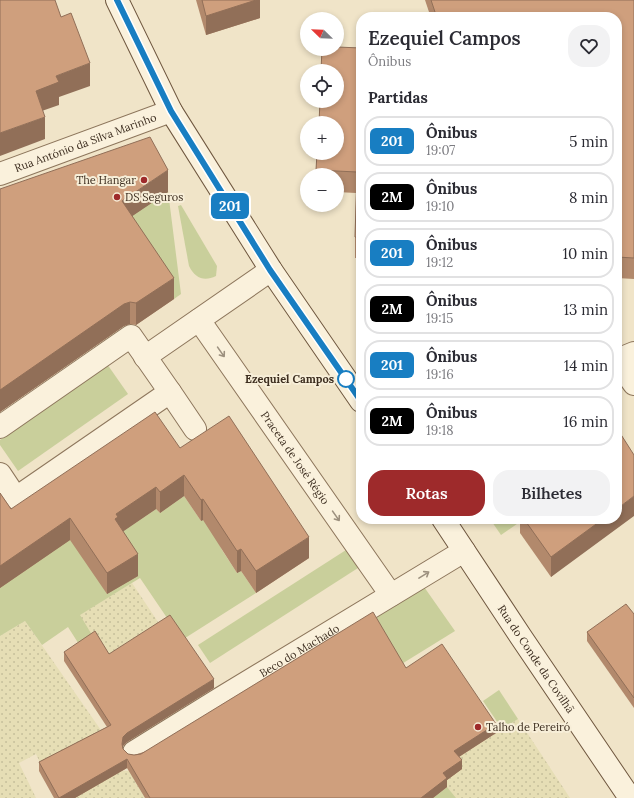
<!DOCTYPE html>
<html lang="pt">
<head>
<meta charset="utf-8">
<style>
	body { margin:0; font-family:Lora,serif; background:#f2f2f3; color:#2b2b33; height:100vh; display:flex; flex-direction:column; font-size:15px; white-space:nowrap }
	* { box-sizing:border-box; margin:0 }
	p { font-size:13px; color:#7c7c81 }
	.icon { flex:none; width:22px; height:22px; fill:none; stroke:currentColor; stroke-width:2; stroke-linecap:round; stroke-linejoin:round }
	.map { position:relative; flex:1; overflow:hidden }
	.panel { position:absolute; left:356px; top:12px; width:266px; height:512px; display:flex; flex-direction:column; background:#fff; border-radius:16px; box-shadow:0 2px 6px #0003 }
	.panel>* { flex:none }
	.badge { padding:0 8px; border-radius:6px; font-size:14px; line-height:26px }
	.needle { width:26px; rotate:293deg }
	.buttons { position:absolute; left:300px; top:12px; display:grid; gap:8px }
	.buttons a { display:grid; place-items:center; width:44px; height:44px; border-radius:50%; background:#fff; box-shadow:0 2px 6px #0003; font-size:20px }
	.map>.badge { position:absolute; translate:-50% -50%; box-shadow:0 0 0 2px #fff }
	h2 { padding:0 12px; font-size:15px; line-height:36px }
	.round { display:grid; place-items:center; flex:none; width:42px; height:42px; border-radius:16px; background:#f2f2f3 }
	.head { display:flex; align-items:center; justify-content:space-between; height:68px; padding:0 12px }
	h1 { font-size:19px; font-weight:600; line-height:30px }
	.button { display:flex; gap:8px; margin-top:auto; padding:8px 12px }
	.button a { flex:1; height:46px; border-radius:16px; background:#9e2a2b; color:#fff; font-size:16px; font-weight:600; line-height:46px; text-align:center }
	.button a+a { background:#f2f2f3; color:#2b2b33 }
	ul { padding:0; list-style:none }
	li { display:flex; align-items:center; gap:12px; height:50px; margin:0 8px 6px; padding:0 4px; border:2px solid #e1e1e2; border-radius:16px }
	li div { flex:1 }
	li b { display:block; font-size:15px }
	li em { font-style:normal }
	li .badge { min-width:44px; font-weight:700; text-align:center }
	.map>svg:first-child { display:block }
</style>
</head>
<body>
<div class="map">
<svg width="634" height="798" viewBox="0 0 634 798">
	<defs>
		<pattern id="farmland-dots" width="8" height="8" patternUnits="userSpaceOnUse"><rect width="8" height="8" fill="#e6deb5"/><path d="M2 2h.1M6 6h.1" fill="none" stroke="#c6bf9b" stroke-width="1.8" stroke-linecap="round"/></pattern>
	</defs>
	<rect width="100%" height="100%" fill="#f0e4c8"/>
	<g fill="url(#farmland-dots)">
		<path d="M132 583 164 631 109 663 79 615Z"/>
		<path d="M25 621 105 736 43 769 36 754 19 763 36 798H0V636Z"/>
		<path d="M518 719 570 798H455L443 782 461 769 454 760Z"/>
		<path d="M103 770 129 771 145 798H75L98 784Z"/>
	</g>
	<g fill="#c9cf9b">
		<path d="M168 191 181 294 174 299 138 247 91 244Z"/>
		<path d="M181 205 217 266 216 276C204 282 195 278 189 266L178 206Z"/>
		<path d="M107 364 128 394 18 471 0 445V440Z"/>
		<path d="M184 496 201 521 206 517 222 550 237 573 241 571 256 593 182 640 140 578 80 615 95 640 82 649 68 627 42 645 25 621 0 636V588L11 530 116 536 156 509 160 513Z"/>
		<path d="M490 519H524L501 535Z"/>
		<path d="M346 550 358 568 210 663 198 645Z"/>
		<path d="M422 584 455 631 400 665 371 617Z"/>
		<path d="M499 690 518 719 502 729 483 701Z"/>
		<path d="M447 787 456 798H433Z"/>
	</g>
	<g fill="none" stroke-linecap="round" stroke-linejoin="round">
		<defs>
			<g id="minor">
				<path id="s1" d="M0 174 171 111"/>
				<path id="s2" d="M199 320 391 595"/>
				<path d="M145 357 271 270"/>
				<path d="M617 360 634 384"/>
				<path d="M617 360 634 353"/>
				<path d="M170 392 195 429"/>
				<path d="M0 427 131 336 170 392 16 498 0 474"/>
				<path id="s3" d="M134 752 221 698 464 551"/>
			</g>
			<g id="secondary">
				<path d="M117 0 171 111 271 270 361 401"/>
				<path id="s4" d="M443 519 521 637 630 798"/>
			</g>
		</defs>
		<use href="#minor" stroke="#8d765c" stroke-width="24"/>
		<use href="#secondary" stroke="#6f573f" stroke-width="24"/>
		<use href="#minor" stroke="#faf1dc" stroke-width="22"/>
		<use href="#secondary" stroke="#faf1dc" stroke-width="22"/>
	</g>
	<g fill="#b2896c">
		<path d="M196 0H260V18L206 35Z"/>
		<path d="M425 0H634V279L617 278V17L430 15Z"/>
		<path d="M361 48V258H355V237L356 193 337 192V175H316L317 153Z"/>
		<path d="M0 189 168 192 132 216 174 299 136 325 130 324 124 326 0 412Z"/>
		<path d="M180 448 309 558 256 593 241 571 237 573 203 520 201 521 184 496 160 513 156 509 123 531 138 576 107 594 70 540 0 588V493L11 509Z"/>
		<path d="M520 519H617L551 577 520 533Z"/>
		<path d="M634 614V708L587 641V632Z"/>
		<path d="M64 652 109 654 214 688 127 742 123 746V749L128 754 134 755 406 668 496 733 459 757 462 769 447 780V787L433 798H145L127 768 75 798H54L39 771V762L107 727 64 661Z"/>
	</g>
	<g fill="#916f58">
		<path d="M256 0H260V18L206 35V16Z"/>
		<path d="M90 63V86L59 97V105L36 113V91L56 76Z"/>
		<path d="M45 117V139L0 156V133Z"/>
		<path d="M168 170V192L122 223V201Z"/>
		<path d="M174 278V299L136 325V303Z"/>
		<path d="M130 302V324L124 326 0 412V390L124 304Z"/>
		<path d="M184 475V496L160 513V492Z"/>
		<path d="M156 487V509L118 535 115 519 116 514Z"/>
		<path d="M634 496V516L551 577V557L603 519H617V509Z"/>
		<path d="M203 499V520L201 521V500Z"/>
		<path d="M70 518V540L0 588V566Z"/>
		<path d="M309 537V558L256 593V571Z"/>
		<path d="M241 549V571L237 573V551Z"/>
		<path d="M138 554V576L107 594V573Z"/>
		<path d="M214 679V688L127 742 123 746 122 753V744L123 737 127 733Z"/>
		<path d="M496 724V733L454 760V751Z"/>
		<path d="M127 759V768L75 798H59Z"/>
		<path d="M462 760V769L447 780V787L433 798H421L443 773Z"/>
	</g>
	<g fill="#cf9f7d" stroke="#916f58">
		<path d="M0 0H55L61 17 71 13 90 63 56 76 59 82 36 91 45 117 0 133Z"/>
		<path d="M202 0H256L206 16Z"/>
		<path d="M431 0H634V258L617 257V17H421V14L436 15Z"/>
		<path d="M337 47 361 48V238L355 237 357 172 316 170 317 153H337V123H319L320 101H337V71H321L322 49H337Z"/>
		<path d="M150 137 168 170 122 201 174 278 136 303 130 302 124 304 0 390V189Z"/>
		<path d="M155 412 180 448 229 416 309 537 256 571 241 549 237 551 203 499 201 500 184 475 160 492 156 487 116 514 118 517 115 519 138 554 107 573 70 518 0 566V493L11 509Z"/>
		<path d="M620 433 634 455V496L617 509V435Z"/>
		<path d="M524 519H603L551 557Z"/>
		<path d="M626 604 634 614V698L587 632Z"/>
		<path d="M373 612 406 668 442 644 496 724 454 751 462 760 443 773 447 778 421 798H150L127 759 59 798 39 762 111 725 64 652 95 631 109 654 170 615 214 679 127 733 123 737 122 744 123 749 128 754 134 755 141 754Z"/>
	</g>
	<defs><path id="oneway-shaft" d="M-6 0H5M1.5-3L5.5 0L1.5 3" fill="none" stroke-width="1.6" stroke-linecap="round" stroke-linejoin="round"/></defs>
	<g stroke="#9c907e">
		<use href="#oneway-shaft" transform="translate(221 352) rotate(55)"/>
		<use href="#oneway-shaft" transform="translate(336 516) rotate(55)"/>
		<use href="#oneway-shaft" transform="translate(424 575) rotate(-32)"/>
	</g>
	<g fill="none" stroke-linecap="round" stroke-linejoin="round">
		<defs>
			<path id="line" d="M117 0 171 111 270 270 361 401"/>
		</defs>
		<use href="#line" stroke="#fff" stroke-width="9"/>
		<use href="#line" stroke="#187ec2" stroke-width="6"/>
	</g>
	<g fill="#9e2a2b" stroke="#f7eed8" stroke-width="1.5">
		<circle cx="144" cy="180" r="4"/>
		<circle cx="117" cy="197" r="4"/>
		<circle cx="478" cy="727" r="4"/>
	</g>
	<circle fill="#fff" stroke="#187ec2" stroke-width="2" cx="346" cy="379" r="8"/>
	<g text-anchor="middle" stroke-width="4" stroke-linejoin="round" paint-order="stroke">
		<g font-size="11" fill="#3d2e20" stroke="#f7eed8">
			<text dy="4" stroke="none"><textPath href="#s1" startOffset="91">Rua António da Silva Marinho</textPath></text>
			<text dy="4" stroke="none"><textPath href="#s2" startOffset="168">Praceta de José Régio</textPath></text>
			<text dy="4" stroke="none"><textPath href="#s3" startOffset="194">Beco do Machado</textPath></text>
			<text dy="4" stroke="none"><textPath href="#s4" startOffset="168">Rua do Conde da Covilhã</textPath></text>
		</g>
		<g font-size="11" fill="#3d2e20" stroke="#f7eed8" text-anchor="start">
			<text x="136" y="184" text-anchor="end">The Hangar</text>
			<text x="125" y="201">DS Seguros</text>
			<text x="486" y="731">Talho de Pereiró</text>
		</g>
		<g font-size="11" font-weight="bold" fill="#3d2e20" stroke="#f7eed8" text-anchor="end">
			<text x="334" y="383">Ezequiel Campos</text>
		</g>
	</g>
</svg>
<div class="buttons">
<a><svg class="needle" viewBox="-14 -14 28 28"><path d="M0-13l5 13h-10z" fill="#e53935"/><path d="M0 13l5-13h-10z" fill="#7c7c81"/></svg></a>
<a><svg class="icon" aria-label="locate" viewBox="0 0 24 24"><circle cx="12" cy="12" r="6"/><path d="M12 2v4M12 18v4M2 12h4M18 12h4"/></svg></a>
<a>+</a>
<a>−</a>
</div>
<b class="badge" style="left:230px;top:206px;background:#187ec2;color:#fff">201</b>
<section class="panel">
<div class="head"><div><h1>Ezequiel Campos</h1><p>Ônibus</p></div><a class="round"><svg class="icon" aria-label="heart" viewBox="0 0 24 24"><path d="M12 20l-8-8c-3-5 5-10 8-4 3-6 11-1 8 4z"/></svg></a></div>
<h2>Partidas</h2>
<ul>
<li><span class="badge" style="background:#187ec2;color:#fff">201</span><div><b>Ônibus</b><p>19:07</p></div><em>5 min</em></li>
<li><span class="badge" style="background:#000;color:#fff">2M</span><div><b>Ônibus</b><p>19:10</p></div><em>8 min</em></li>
<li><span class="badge" style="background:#187ec2;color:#fff">201</span><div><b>Ônibus</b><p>19:12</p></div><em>10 min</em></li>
<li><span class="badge" style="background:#000;color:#fff">2M</span><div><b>Ônibus</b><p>19:15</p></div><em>13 min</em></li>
<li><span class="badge" style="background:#187ec2;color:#fff">201</span><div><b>Ônibus</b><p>19:16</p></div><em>14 min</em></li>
<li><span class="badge" style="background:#000;color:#fff">2M</span><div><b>Ônibus</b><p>19:18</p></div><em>16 min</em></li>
</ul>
<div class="button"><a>Rotas</a><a>Bilhetes</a></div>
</section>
</div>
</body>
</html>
